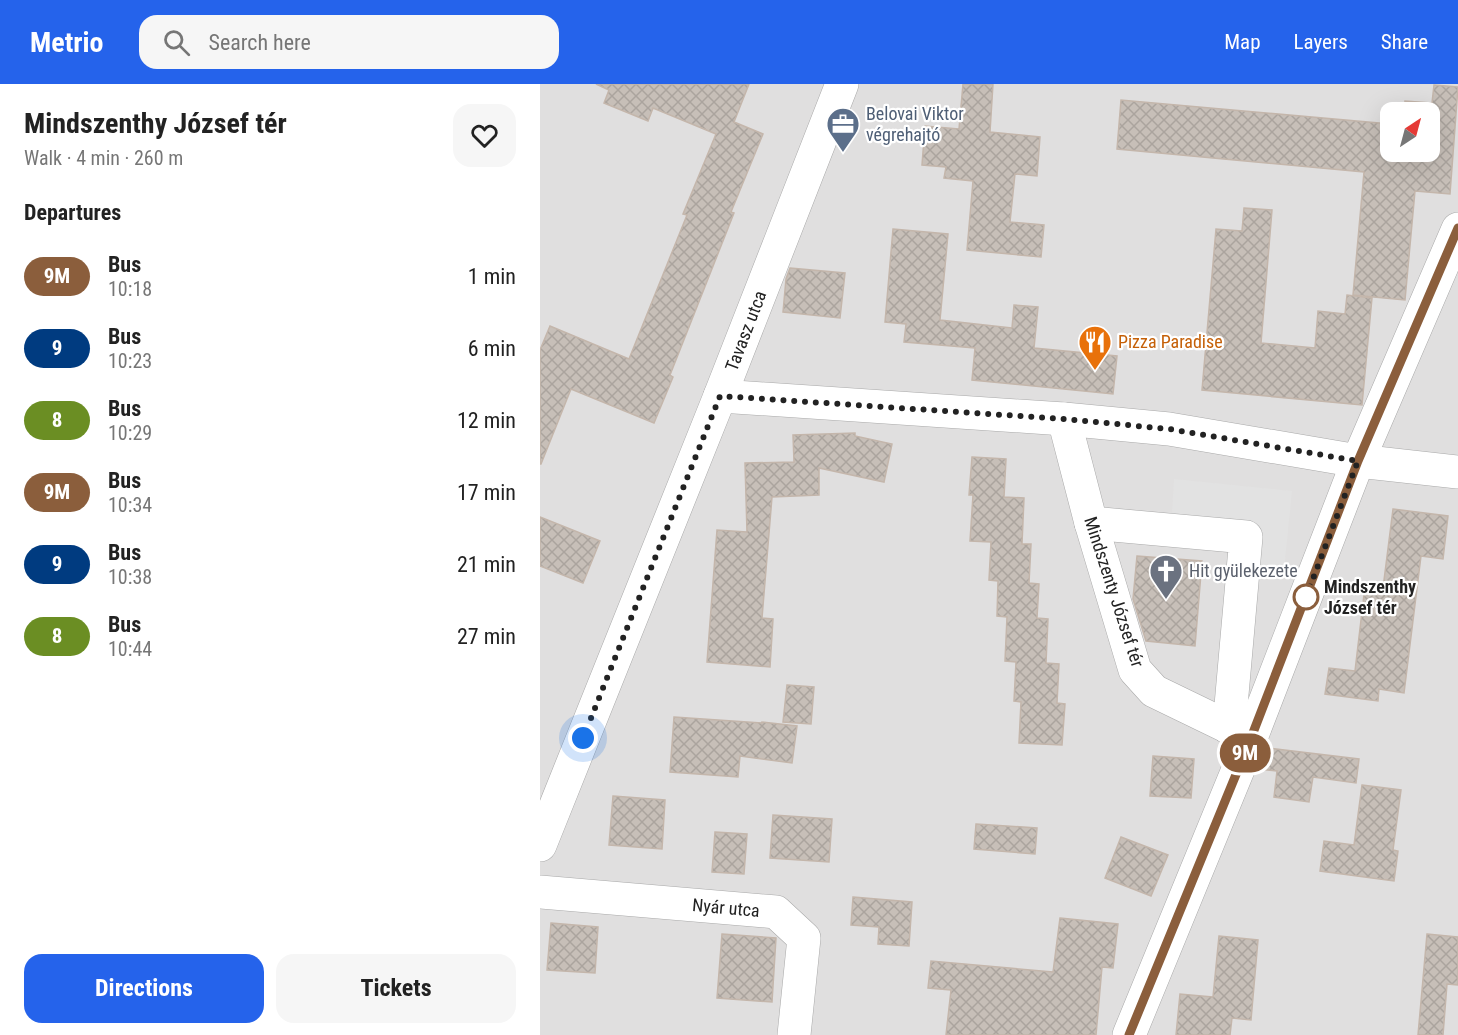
<!DOCTYPE html>
<html lang="en">
<head>
<meta charset="utf-8">
<style>
	body { margin:0; font-family:"Roboto Condensed",sans-serif; background:#f6f6f6; color:#222; height:100vh; display:flex; flex-direction:column; font-size:22px; white-space:nowrap }
	* { box-sizing:border-box; margin:0 }
	p { font-size:20px; color:#767676 }
	.icon { flex:none; width:33px; height:33px; fill:none; stroke:currentColor; stroke-width:2; stroke-linecap:round; stroke-linejoin:round }
	.map { position:relative; flex:1; overflow:hidden }
	.details { display:flex; flex-direction:column; background:#fff; width:540px }
	.details>* { flex:none }
	.badge { padding:0 12px; border-radius:20px; font-size:21px; line-height:39px }
	.needle { width:39px; rotate:36deg }
	.tools { position:absolute; left:840px; top:18px; display:grid; gap:12px }
	.tools a { display:grid; place-items:center; width:60px; height:60px; border-radius:12px; background:#fff; box-shadow:0 6px 24px #0002; font-size:30px }
	.you { position:absolute; width:30px; height:30px; margin:-15px; border:4px solid #fff; border-radius:50%; background:#1a73e8; box-shadow:0 0 0 9px #1a73e833 }
	.map>.badge { position:absolute; translate:-50% -50%; box-shadow:0 0 0 3px #fff }
	h2 { padding:0 24px; font-size:22px; line-height:54px }
	.round { display:grid; place-items:center; flex:none; width:63px; height:63px; border-radius:18px; background:#f6f6f6 }
	.overview { display:flex; align-items:center; justify-content:space-between; height:102px; padding:0 24px }
	h1 { font-size:28px; font-weight:700; line-height:45px }
	.primary-button { display:flex; gap:12px; margin-top:auto; padding:12px 24px }
	.primary-button a { flex:1; height:69px; border-radius:18px; background:#2563eb; color:#fff; font-size:24px; font-weight:700; line-height:69px; text-align:center }
	.primary-button a+a { background:#f6f6f6; color:#222 }
	ul { padding:0; list-style:none }
	li { display:flex; align-items:center; gap:18px; height:72px; padding:0 24px }
	li div { flex:1 }
	li b { display:block; font-size:22px }
	li em { font-style:normal }
	li .badge { min-width:66px; font-weight:700; text-align:center }
	header { display:flex; align-items:center; gap:36px; box-sizing:border-box; height:84px; padding:0 30px; background:#2563eb; color:#fff }
	header strong { font-size:28px }
	nav { display:flex; gap:33px; margin-inline-start:auto; font-size:21px }
	.search { width:420px; height:54px; background:#f6f6f6; display:flex; align-items:center; gap:15px; box-sizing:border-box; padding:0 21px; border-radius:18px; color:#767676; font-size:22px }
	main { display:flex; flex:1; min-height:0 }
	.map>svg:first-child { display:block }
</style>
</head>
<body>
<header>
<strong>Metrio</strong>
<div class="search"><svg class="icon" aria-label="search" viewBox="0 0 24 24"><circle cx="10" cy="10" r="6"/><path d="M15 15l6 6"/></svg>Search here</div>
<nav><a>Map</a><a>Layers</a><a>Share</a></nav>
</header>
<main>
<section class="details">
<div class="overview"><div><h1>Mindszenthy József tér</h1><p>Walk · 4 min · 260 m</p></div><a class="round"><svg class="icon" aria-label="heart" viewBox="0 0 24 24"><path d="M12 20l-8-8c-3-5 5-10 8-4 3-6 11-1 8 4z"/></svg></a></div>
<h2>Departures</h2>
<ul>
<li><span class="badge" style="background:#8b5e3c;color:#fff">9M</span><div><b>Bus</b><p>10:18</p></div><em>1 min</em></li>
<li><span class="badge" style="background:#003b80;color:#fff">9</span><div><b>Bus</b><p>10:23</p></div><em>6 min</em></li>
<li><span class="badge" style="background:#6b8e23;color:#fff">8</span><div><b>Bus</b><p>10:29</p></div><em>12 min</em></li>
<li><span class="badge" style="background:#8b5e3c;color:#fff">9M</span><div><b>Bus</b><p>10:34</p></div><em>17 min</em></li>
<li><span class="badge" style="background:#003b80;color:#fff">9</span><div><b>Bus</b><p>10:38</p></div><em>21 min</em></li>
<li><span class="badge" style="background:#6b8e23;color:#fff">8</span><div><b>Bus</b><p>10:44</p></div><em>27 min</em></li>
</ul>
<div class="primary-button"><a>Directions</a><a>Tickets</a></div>
</section>
<div class="map">
<svg width="918" height="951" viewBox="0 0 918 951">
	<defs>
		<pattern id="building-cross-hatch" width="8" height="8" patternUnits="userSpaceOnUse" patternTransform="scale(1.5)"><rect width="8" height="8" fill="#c7bfb8"/><path d="M0 0l8 8M0 8l8-8" fill="none" stroke="#aba49e"/></pattern>
	</defs>
	<rect width="100%" height="100%" fill="#f2efe9"/>
	<path fill="#e0dfdf" fill-rule="evenodd" d="M0 0H918V951H0ZM850 28H890V68H850Z"/>
	<path fill="#e2e2e2" d="M634 395 752 407 744 486 703 482 706 454 631 447Z"/>
	<g fill="url(#building-cross-hatch)" stroke="#c4b6ab" stroke-width="1.5">
		<path d="M56 0H209L194 38 223 50 191 128 194 129 130 291 133 293 114 339 31 305 1 380H0V266L10 242 89 275 147 131 143 130 176 50 113 24 108 37 64 19 69 6Z"/>
		<path d="M423 0H453L450 48 500 53 497 92 475 90 470 138 504 141 501 173 427 166 433 97 404 94 406 83 382 81 385 42 419 45Z"/>
		<path d="M894 1 918 3 910 110 875 107 865 216 813 211 824 88 577 65 581 16 850 40V68H890V28H864L865 17 892 19Z"/>
		<path d="M704 124 732 126 721 259 775 264 778 227 805 230 807 211 832 214 822 321 662 306 676 145 702 147Z"/>
		<path d="M353 145 408 150 400 236 472 244 474 221 498 223 494 264 577 272 573 310 432 296 435 264 364 258 366 240 345 238Z"/>
		<path d="M250 184 305 189 300 234 243 228 246 195Z"/>
		<path d="M315 349V352L352 360 344 398 279 384V411L232 413 222 534 233 535 230 583 167 578 177 446 207 448 205 379 254 378 253 351Z"/>
		<path d="M432 373 466 375 464 413 484 414 482 460H491L489 499 499 500 497 534 508 535 506 579 519 580 517 619 525 620 522 661 479 659 481 618 474 617 476 578 465 577 467 533 457 532 458 497 449 496 451 458 430 457 433 411H429Z"/>
		<path d="M853 425 908 432 903 475 881 472 864 609 839 605 838 617 785 610 789 584 815 587 825 502 843 504Z"/>
		<path d="M0 433 60 457 43 499 0 482Z"/>
		<path d="M597 472 662 477 655 562 606 557 593 515Z"/>
		<path d="M247 601 274 603 271 640 243 638Z"/>
		<path d="M134 633 222 639V638L257 642 252 679 200 672 198 693 130 688Z"/>
		<path d="M727 664 819 675 816 699 773 693 769 718 734 713 737 687 719 685Z"/>
		<path d="M613 672 654 675 651 714 610 712Z"/>
		<path d="M822 701 861 706 853 766 858 767 854 797 780 787 784 757 814 761Z"/>
		<path d="M73 712 125 716 122 765 69 761Z"/>
		<path d="M233 731 292 735 289 778 230 774Z"/>
		<path d="M436 740 497 744 495 770 434 765Z"/>
		<path d="M175 748 207 750 204 790 172 788Z"/>
		<path d="M581 753 628 771 611 812 565 794Z"/>
		<path d="M313 813 372 818 369 862 338 860 339 843 311 841Z"/>
		<path d="M520 834 578 840 573 884 562 883 556 951H406L411 906 388 904 391 877 513 888Z"/>
		<path d="M11 839 58 843 55 889 7 886Z"/>
		<path d="M182 850 236 854 232 918 177 914Z"/>
		<path d="M887 850 918 853V901L907 900 903 951H878Z"/>
		<path d="M679 852 718 856 711 936 692 934 690 951H636L640 910 673 913Z"/>
	</g>
	<g fill="none" stroke-linecap="round" stroke-linejoin="round">
		<defs>
			<g id="minor">
				<path d="M180 312 524 335 629 345 818 377 918 388"/>
				<path d="M524 335 551 439 595 586 614 607 711 654"/>
				<path d="M551 439 706 453 689 644"/>
				<path d="M0 761 180 312 302 0"/>
				<path d="M0 808 236 828 264 854 254 951"/>
				<path d="M589 951 711 654 818 377 918 145"/>
			</g>
		</defs>
		<use href="#minor" stroke="#a9a9a9" stroke-width="34"/>
		<use href="#minor" stroke="#fff" stroke-width="33"/>
	</g>
	<g fill="none" stroke-linecap="round" stroke-linejoin="round">
		<defs>
			<path id="line" d="M589 951 711 654 818 377 918 144"/>
		</defs>
		<use href="#line" stroke="#fff" stroke-width="14"/>
		<use href="#line" stroke="#8b5e3c" stroke-width="9"/>
		<path stroke="#222" stroke-width="6" stroke-dasharray="0 10.8" d="M43 654 180 312 524 335 629 345 818 377 766 513"/>
	</g>
	<defs>
		<symbol id="office-pin" viewBox="-11 -11 22 30"><path d="M0 17L-7.5 6A9.5 9.5 0 1 1 7.5 6Z" fill="#5c6f8a" stroke="#fff"/><path d="M-6-3h4V-5.5h4V-3h4V5H-6ZM-1-4.5V-3h2v-1.5ZM-6 0V1H6V0Z" fill="#fff"/></symbol>
		<symbol id="restaurant-pin" viewBox="-11 -11 22 30"><path d="M0 17L-7.5 6A9.5 9.5 0 1 1 7.5 6Z" fill="#e8710a" stroke="#fff"/><path d="M-5-6h1v4h1v-4h1v4h1v-4h1v5L-1.5 .5V6h-2V.5L-5-1ZM5-6V6H3V1.5H1.5Q1.5-4 5-6Z" fill="#fff"/></symbol>
		<symbol id="church-pin" viewBox="-11 -11 22 30"><path d="M0 17L-7.5 6A9.5 9.5 0 1 1 7.5 6Z" fill="#6b7280" stroke="#fff"/><path d="M-1.2-6h2.4v3.5h3.3v2.4h-3.3V6h-2.4V-.1h-3.3v-2.4h3.3Z" fill="#fff"/></symbol>
	</defs>
	<g fill-rule="evenodd">
		<use href="#office-pin" x="284" y="21" width="38" height="52"/>
		<use href="#restaurant-pin" x="536" y="239" width="38" height="52"/>
		<use href="#church-pin" x="607" y="468" width="38" height="52"/>
	</g>
	<circle fill="#fff" stroke="#8b5e3c" stroke-width="3" cx="766" cy="513" r="12"/>
	<g text-anchor="middle" stroke-width="4.5" stroke-linejoin="round" paint-order="stroke">
		<g font-size="18" fill="#4e5e75" stroke="#fff" text-anchor="start">
			<text x="326" y="36">Belovai Viktor<tspan x="326" dy="21">végrehajtó</tspan></text>
		</g>
		<g font-size="18" fill="#222" stroke="#fff">
			<text transform="translate(206 247) rotate(-69)" y="6">Tavasz utca</text>
			<text transform="translate(574 508) rotate(72)" y="6">Mindszenty József tér</text>
			<text transform="translate(186 824) rotate(5)" y="6">Nyár utca</text>
		</g>
		<g font-size="18" fill="#c56008" stroke="#fff" text-anchor="start">
			<text x="578" y="264">Pizza Paradise</text>
		</g>
		<g font-size="18" fill="#5b616d" stroke="#fff" text-anchor="start">
			<text x="649" y="493">Hit gyülekezete</text>
		</g>
		<g font-size="18" font-weight="bold" fill="#222" stroke="#fff" text-anchor="start">
			<text x="784" y="509">Mindszenthy<tspan x="784" dy="21">József tér</tspan></text>
		</g>
	</g>
</svg>
<div class="tools">
<a><svg class="needle" viewBox="-14 -14 28 28"><path d="M0-13l5 13h-10z" fill="#e53935"/><path d="M0 13l5-13h-10z" fill="#767676"/></svg></a>
</div>
<div class="you" style="left:43px;top:654px"></div>
<b class="badge" style="left:705px;top:669px;background:#8b5e3c;color:#fff">9M</b>
</div>
</main>
</body>
</html>
